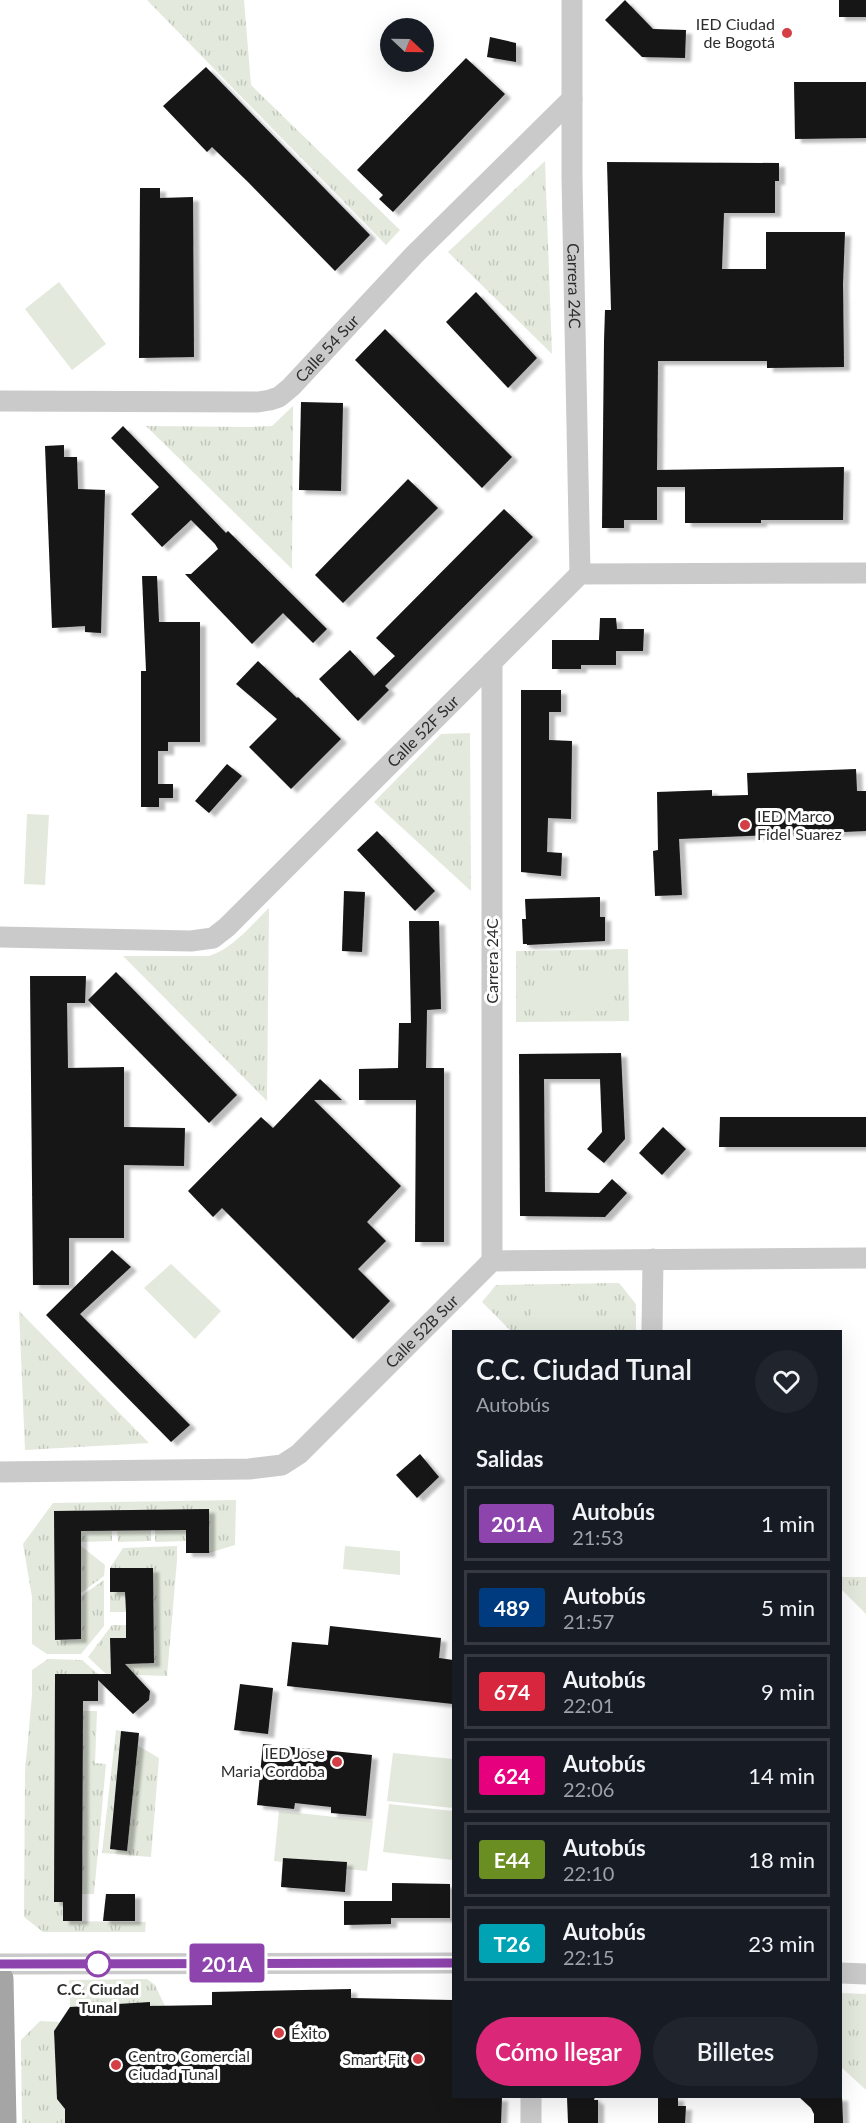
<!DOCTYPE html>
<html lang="es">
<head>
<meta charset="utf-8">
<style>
	body { margin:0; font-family:Lato,sans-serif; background:#20242c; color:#f1f3f6; height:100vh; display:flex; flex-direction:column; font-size:22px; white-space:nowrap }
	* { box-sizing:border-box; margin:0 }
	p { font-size:20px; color:#9ea1a6 }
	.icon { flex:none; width:33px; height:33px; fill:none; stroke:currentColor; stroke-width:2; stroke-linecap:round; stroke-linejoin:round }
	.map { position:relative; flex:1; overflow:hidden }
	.details { position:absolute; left:452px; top:1330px; width:390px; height:768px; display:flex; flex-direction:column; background:#171b24; border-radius:0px; box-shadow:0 6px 24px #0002 }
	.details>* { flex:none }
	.badge { padding:0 12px; border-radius:4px; font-size:21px; line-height:39px }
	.needle { width:39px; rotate:112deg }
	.fabs { position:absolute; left:380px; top:18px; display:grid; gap:12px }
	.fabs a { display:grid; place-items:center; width:54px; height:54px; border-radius:50%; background:#171b24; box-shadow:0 6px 24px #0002; font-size:30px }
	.map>.badge { position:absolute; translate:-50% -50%; box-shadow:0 0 0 3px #fff }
	h2 { padding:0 24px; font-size:22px; line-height:54px }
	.round { display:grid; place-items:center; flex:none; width:63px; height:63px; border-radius:32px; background:#20242c }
	.head { display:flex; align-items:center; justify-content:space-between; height:102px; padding:0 24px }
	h1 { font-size:28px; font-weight:600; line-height:45px }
	.button { display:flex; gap:12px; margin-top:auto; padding:12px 24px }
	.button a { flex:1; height:69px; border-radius:36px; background:#db2777; color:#fff; font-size:24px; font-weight:600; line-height:69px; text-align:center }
	.button a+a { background:#20242c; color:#f1f3f6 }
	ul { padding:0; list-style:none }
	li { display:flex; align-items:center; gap:18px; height:75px; margin:0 12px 9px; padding:0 12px; border:3px solid #363941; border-radius:0px }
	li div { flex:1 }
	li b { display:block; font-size:22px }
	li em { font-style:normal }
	li .badge { min-width:66px; font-weight:700; text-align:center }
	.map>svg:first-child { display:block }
</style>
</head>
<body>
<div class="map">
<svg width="866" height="2123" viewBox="0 0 866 2123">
	<defs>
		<pattern id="grass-tufts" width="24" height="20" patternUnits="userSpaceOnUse" patternTransform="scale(1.5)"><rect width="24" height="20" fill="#e3e9dc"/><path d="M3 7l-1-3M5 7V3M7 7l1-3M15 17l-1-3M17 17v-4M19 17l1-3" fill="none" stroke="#c3c8bd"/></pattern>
		<filter id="shadow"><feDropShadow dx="6" dy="4" stdDeviation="1.5" flood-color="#0004"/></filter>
	</defs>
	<rect width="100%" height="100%" fill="#fff"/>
	<g fill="url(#grass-tufts)">
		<path d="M147 0H244L251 85 400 230 386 245Z"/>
		<path d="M545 161 552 354 448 252Z"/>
		<path d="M293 406 292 569 146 426 247 427 272 426Z"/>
		<path d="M470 733 471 891 374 802 441 734Z"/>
		<path d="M269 908 267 1101 123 956H209C234 948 250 926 269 908Z"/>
		<path d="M628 949 629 1021 516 1022V951Z"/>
		<path d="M619 1283 636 1304V1332H512L482 1302 496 1285Z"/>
		<path d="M19 1311 149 1443 25 1450Z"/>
		<path d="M236 1500 235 1545 209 1553V1510L54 1512 55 1640 81 1639V1596L104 1580V1626L81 1654H47L32 1644V1597L23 1544 53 1503Z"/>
		<path d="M151 1530V1541L118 1542 117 1531Z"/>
		<path d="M155 1530H186V1541L155 1542Z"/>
		<path d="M80 1531H112V1541L81 1542Z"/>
		<path d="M81 1546 105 1565 104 1576 81 1593Z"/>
		<path d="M177 1546V1560L167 1676 106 1674 88 1657 112 1625H126V1638H110L111 1664 154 1663 153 1568H110L123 1548Z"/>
		<path d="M840 1577H866V1614L840 1588Z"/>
		<path d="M110 1592H125L126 1612H110Z"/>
		<path d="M48 1659 82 1660 98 1674H55L54 1901 63 1902V1921L146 1922 145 1932H43L24 1917 25 1772 32 1695V1670Z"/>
		<path d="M83 1711H97L95 1763 106 1764 94 1894H82Z"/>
		<path d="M116 1730 121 1731 110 1849 127 1851 137 1745 159 1758 151 1857 102 1853Z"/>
		<path d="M147 1979 155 1985 165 2006H150L149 2003 70 2007 69 1980Z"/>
		<path d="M840 1993 866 1994V2090L840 2066Z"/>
		<path d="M40 2021 60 2022 54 2031 57 2098 65 2109V2123H22L21 2040Z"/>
	</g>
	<g fill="#e3e9dc">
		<path d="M59 282 106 344 72 370 25 309Z"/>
		<path d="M27 814 49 815 45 885 24 884Z"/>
		<path d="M538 973H611V1011H537Z"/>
		<path d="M171 1264 221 1311 195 1339 144 1288Z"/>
		<path d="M542 1290 606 1321 601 1332H535L525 1327Z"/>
		<path d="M345 1546 400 1551V1575L343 1569Z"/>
		<path d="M393 1753 453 1759V1808L387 1801Z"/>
		<path d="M389 1804 453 1811V1860L383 1852Z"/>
		<path d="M279 1811 373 1821 367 1871 347 1869V1862L283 1858V1862L274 1861Z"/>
	</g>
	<g fill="#141414" filter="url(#shadow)">
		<path d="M625 0 653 29 686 30 685 58 642 57 605 20Z"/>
		<rect x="839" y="0" width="27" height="17"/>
		<path d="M490 37 516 43V62L487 57Z"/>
		<path d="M466 58 505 94 393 212 379 199 383 195 357 170Z"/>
		<path d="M206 67 370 235 335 271 248 182 212 147 207 152 163 106Z"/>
		<path d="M794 82H866V138L795 139Z"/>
		<path d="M607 162 779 163V181H775V213H724L722 269H766V232H845L843 284 844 367 767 368V361H658L657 470 844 467 843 520H761V523H685V487H657V520H624V528H602L604 341 605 310H611Z"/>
		<path d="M140 188H160V198L193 197 194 357 139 358Z"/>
		<path d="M476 292 537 358 508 388 446 322Z"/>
		<path d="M385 329 512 457 482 488 355 360Z"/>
		<path d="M301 402 343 403 341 491 299 490Z"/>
		<path d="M123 426 226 533 228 531 327 629 313 643 283 613 252 644 185 574H191L218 549 215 544 191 520 162 547 131 514 159 487 111 438Z"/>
		<path d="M64 445V457H77L78 489 105 490 101 633 85 632V626L52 628 45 446Z"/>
		<path d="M408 479 438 508 343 603 315 575Z"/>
		<path d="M504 509 533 537 385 686 389 690 358 721 319 679 350 650 374 676 395 656 376 638Z"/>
		<path d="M142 576H157L159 622H200V742H168V751H158V784H173V798H159V807H141V671H146Z"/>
		<path d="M600 618H616L617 629H644L643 651H616V665H581V669H552V640H599Z"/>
		<path d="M258 661 297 698 298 697 341 739 291 789 249 747 277 719 236 684Z"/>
		<path d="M521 690H561V712H549V740L572 741 571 819 548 818 547 852 562 853 561 876 521 872Z"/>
		<path d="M227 764 242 776 209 813 195 801Z"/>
		<path d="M856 769 857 791H866V831L679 839 682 895 655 896 653 851 658 850 657 792 712 790V796L748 795 747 773Z"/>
		<path d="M377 831 435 891 415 911 357 850Z"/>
		<path d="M344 891 365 892 362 952 342 951Z"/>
		<path d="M600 897V917H605V941L527 945V944H523L522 919H526L525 899Z"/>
		<path d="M409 921H439L441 1009 427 1010 426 1068H444V1242H415L416 1100H359V1069L398 1068 399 1023H411Z"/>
		<path d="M116 972 237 1095 209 1123 88 1000Z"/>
		<path d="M30 976H86L85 1003H67L68 1068 124 1067V1127L185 1128 184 1166 124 1165V1238H69V1285H33Z"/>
		<path d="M621 1053 625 1139 604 1163 587 1149 602 1132 600 1079H544L545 1192 599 1193 612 1179 627 1193 605 1217 520 1216 519 1054Z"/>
		<path d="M320 1079 342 1100H314L401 1186 367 1222 386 1241 358 1269 390 1301 353 1339 222 1208 213 1217 188 1191 261 1117 273 1128Z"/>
		<path d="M720 1117H866V1147H719Z"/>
		<path d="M663 1127 686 1149 662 1175 639 1153Z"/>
		<path d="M112 1250 131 1267 80 1314 190 1425 171 1442 46 1315Z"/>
		<path d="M420 1454 439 1477 417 1498 396 1475Z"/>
		<path d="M209 1509V1553H186V1530L81 1531V1639L55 1640 54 1511Z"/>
		<path d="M110 1568H153L154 1663 125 1664 150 1691 149 1700 133 1714 98 1680V1701H83L82 1921H63V1902H54L55 1674H111L110 1638H126V1612L125 1592H110Z"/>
		<path d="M330 1626 441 1638 439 1658 453 1660V1704L287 1686 292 1642 328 1645Z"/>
		<path d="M240 1684 273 1688 268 1734 234 1730Z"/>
		<path d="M121 1731 139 1733 127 1851 110 1849Z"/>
		<path d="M263 1744 372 1755 366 1816 331 1813V1807L295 1803 294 1809 257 1805Z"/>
		<path d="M283 1858 347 1862 345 1892 281 1887Z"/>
		<path d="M392 1883 450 1884V1918H391V1924L344 1925V1901H392Z"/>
		<path d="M106 1894H135V1921H103Z"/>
		<path d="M351 1989V1998L453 2000V2097H502L501 2123H65V2109L57 2099 54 2031 70 2007 150 2002V2006L212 2005V1992Z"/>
		<path d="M567 2097H595L594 2100H598V2123H568Z"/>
		<path d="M658 2097H678V2106H686L685 2123H658Z"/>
		<path d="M799 2097H842L843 2123H814V2114L811 2108Z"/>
	</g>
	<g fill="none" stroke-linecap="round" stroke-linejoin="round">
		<g stroke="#cacaca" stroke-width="21">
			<path id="s1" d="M572 0V178L580 574"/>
			<path id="s2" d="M0 401 258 402 270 400 279 397 291 387 414 255 572 99"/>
			<path id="s3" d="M0 937 191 941 213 938 227 927 580 574 866 573"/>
			<path d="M492 1261V662"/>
			<path d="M652 1332 653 1259"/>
			<path id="s4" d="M0 1472 249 1469 282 1465 299 1454 492 1261 866 1258"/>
			<path d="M0 1964 453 1963"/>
			<path d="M840 1973 866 1974"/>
			<path d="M531 2097V2123"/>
		</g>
		<path stroke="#a5a5a5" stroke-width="27" d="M0 1979 3 2123"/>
	</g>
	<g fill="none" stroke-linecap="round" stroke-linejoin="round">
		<defs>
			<path id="line" d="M0 1964 453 1963"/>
		</defs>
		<use href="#line" stroke="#fff" stroke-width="14"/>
		<use href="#line" stroke="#8e44ad" stroke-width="9"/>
	</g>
	<g fill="#d43f45" stroke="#fff" stroke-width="2">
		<circle cx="787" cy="33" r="6"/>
		<circle cx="745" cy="825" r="6"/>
		<circle cx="337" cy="1762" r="6"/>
		<circle cx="279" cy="2033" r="6"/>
		<circle cx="418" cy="2059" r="6"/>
		<circle cx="116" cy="2065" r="6"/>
	</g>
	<circle fill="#fff" stroke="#8e44ad" stroke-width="3" cx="98" cy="1964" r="12"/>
	<g text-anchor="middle" stroke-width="6" stroke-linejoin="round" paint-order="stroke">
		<g font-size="16" fill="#2d2d2d" stroke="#fff" text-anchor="end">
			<text x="775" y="30">IED Ciudad<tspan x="775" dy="18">de Bogotá</tspan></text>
			<text x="757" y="822" text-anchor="start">IED Marco<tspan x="757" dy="18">Fidel Suarez</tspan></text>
			<text x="325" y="1759">IED Jose<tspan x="325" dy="18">Maria Cordoba</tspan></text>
			<text x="291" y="2039" text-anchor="start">Éxito</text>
			<text x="128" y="2062" text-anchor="start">Centro Comercial<tspan x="128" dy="18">Ciudad Tunal</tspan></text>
			<text x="406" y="2065">Smart Fit</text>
		</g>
		<g font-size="16" fill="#2d2d2d" stroke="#fff">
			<text dy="6" stroke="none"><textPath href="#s1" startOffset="286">Carrera 24C</textPath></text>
			<text dy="6" stroke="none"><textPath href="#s2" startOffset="348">Calle 54 Sur</textPath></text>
			<text dy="6" stroke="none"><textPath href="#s3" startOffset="508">Calle 52F Sur</textPath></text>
			<text transform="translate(492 961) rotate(-90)" y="6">Carrera 24C</text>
			<text dy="6" stroke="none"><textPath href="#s4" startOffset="476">Calle 52B Sur</textPath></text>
		</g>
		<g font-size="16" font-weight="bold" fill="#2d2d2d" stroke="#fff">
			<text x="98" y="1995">C.C. Ciudad<tspan x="98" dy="18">Tunal</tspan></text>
		</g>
	</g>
</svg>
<div class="fabs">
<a><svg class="needle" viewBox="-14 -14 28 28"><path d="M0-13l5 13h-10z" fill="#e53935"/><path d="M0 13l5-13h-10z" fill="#9ea1a6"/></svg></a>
</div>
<b class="badge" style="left:227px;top:1963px;background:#8e44ad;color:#fff">201A</b>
<section class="details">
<div class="head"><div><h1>C.C. Ciudad Tunal</h1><p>Autobús</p></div><a class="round"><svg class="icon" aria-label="heart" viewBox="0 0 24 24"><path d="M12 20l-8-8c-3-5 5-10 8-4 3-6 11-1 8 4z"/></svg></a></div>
<h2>Salidas</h2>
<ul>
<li><span class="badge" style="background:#8e44ad;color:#fff">201A</span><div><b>Autobús</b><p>21:53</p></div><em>1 min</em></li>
<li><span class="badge" style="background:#003b80;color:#fff">489</span><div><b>Autobús</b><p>21:57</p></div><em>5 min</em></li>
<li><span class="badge" style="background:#d7263d;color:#fff">674</span><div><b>Autobús</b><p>22:01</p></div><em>9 min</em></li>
<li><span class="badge" style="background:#e6007e;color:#fff">624</span><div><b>Autobús</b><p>22:06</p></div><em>14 min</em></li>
<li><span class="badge" style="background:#6b8e23;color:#fff">E44</span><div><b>Autobús</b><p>22:10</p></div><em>18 min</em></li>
<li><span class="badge" style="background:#00a3b4;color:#fff">T26</span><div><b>Autobús</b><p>22:15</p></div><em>23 min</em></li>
</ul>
<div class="button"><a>Cómo llegar</a><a>Billetes</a></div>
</section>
</div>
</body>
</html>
